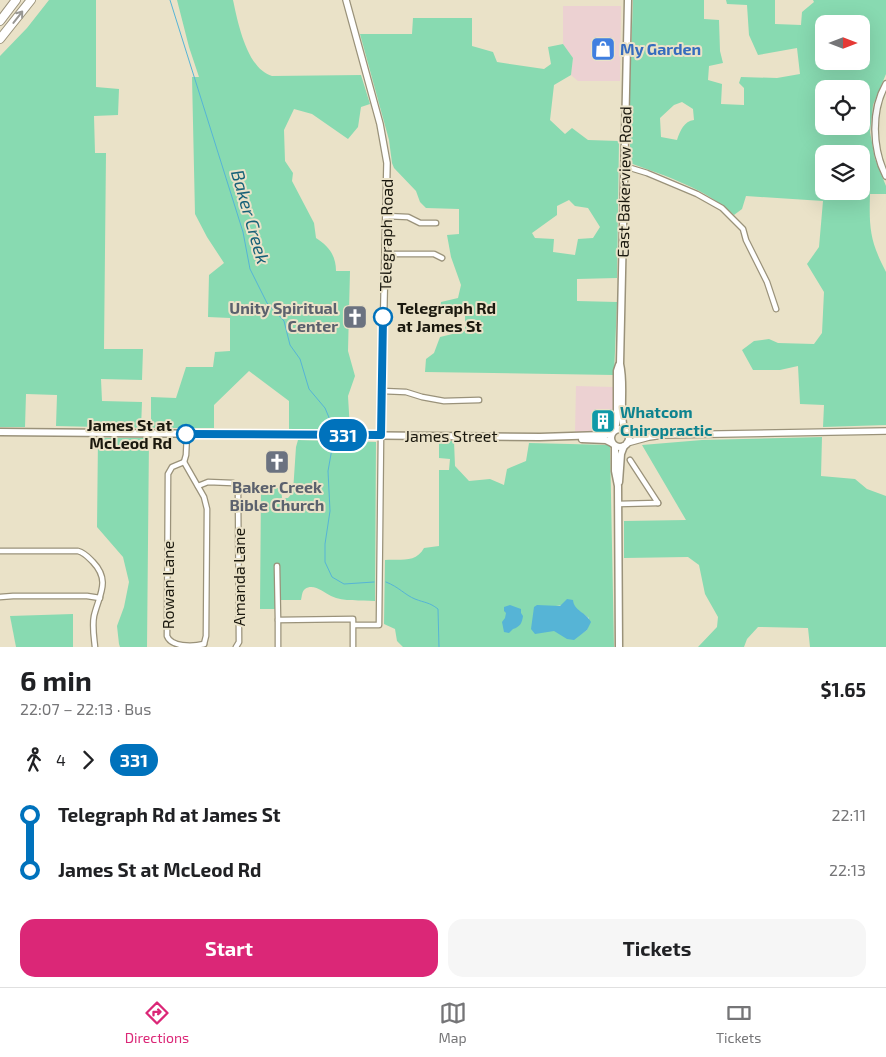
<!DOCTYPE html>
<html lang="en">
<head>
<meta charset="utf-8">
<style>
	body { margin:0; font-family:"Exo 2",sans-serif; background:#f6f6f6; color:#202124; height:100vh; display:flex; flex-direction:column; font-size:19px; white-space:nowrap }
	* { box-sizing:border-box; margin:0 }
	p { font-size:16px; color:#757577 }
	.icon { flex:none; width:28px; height:28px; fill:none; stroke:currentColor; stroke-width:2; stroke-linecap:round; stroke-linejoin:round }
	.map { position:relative; height:647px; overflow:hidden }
	.sheet { display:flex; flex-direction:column; background:#fff; flex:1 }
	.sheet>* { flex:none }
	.badge { padding:0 10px; border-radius:16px; font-size:18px; line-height:32px }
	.needle { width:32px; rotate:90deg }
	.buttons { position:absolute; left:815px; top:15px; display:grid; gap:10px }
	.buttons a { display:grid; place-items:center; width:55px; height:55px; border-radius:10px; background:#fff; box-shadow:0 5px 20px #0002; font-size:25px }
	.map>.badge { position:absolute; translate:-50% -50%; box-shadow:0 0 0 2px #fff }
	.legs { display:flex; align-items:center; gap:8px; height:55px; padding:0 20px; font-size:16px }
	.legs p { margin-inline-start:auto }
	.overview { display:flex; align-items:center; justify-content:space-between; height:85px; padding:0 20px }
	h1 { font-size:28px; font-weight:700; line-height:38px }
	.primary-button { display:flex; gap:10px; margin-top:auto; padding:10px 20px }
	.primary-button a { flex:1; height:58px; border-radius:15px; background:#db2777; color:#fff; font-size:20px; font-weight:700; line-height:58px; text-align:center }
	.primary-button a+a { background:#f6f6f6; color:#202124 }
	ul { padding:0 20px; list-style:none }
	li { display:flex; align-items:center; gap:18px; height:55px; font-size:19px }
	li i { display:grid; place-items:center; width:8px; height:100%; margin:0 6px; background:currentColor }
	li i::after { content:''; width:12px; height:12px; margin:-6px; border:4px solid; border-radius:50%; background:#fff }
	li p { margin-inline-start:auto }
	li:first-child i { background:linear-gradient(#0000 50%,currentColor 0) }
	li:last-child i { background:linear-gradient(currentColor 50%,#0000 0) }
	.tab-bar { display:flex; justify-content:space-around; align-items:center; height:70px; border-top:1px solid #e0e0e0; background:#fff; font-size:14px; color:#757577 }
	.tab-bar a { display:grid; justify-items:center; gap:2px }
	.tab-bar .active { color:#db2777 }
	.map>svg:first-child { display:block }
</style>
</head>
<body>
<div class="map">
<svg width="886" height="647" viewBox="0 0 886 647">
	<rect width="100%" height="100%" fill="#eae2c8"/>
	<g fill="#ecd1d2">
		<path d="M563 6H621L620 81H578L571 75 573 58 563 44Z"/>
		<path d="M576 386 613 387V420L609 429 603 432H575Z"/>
	</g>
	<g fill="#88dab1" fill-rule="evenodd">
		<path d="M49 0H96V87L119 89 118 115 94 116 95 153H106L104 349H143L142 380 101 379 102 401 142 402 141 428 56 426 57 395 26 394 25 427H0V56L27 28Z"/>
		<path d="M177 0H233C238 23 247 69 272 76L361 75 370 104 361 107 358 127 348 139 312 114 294 109 284 130 285 161 293 173 292 181 314 223 316 238C329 246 336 256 336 271H350L348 351 355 376 348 396 350 430 289 429V401L249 371 214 405V428H151V397L176 398 186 367H213L215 352 230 351V318L208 317 209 275 224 263 207 237 195 214 192 77H199L189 47Z"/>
		<path d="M633 0H704V19L719 20 720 51 723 63 709 66 708 80 722 84 721 104 744 105V88L739 83 741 77 777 78 800 74 797 48 758 55 749 35 747 5 727 4 726 0H775V24L801 25 802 12 814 2 813 0H886V74L873 105 870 132 875 159 886 186V194H870C869 229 870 241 886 272V425L823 427 824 405 800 404 798 366 780 370H753L742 350 754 341 769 339 778 343 814 344 822 333 824 292 807 264 819 247 823 201 746 196 742 209 734 215C706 189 666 176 630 163V82ZM824 24H861V61H824ZM824 89H861V126H824ZM682 102 693 109 694 120C684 121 680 131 677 140L661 137 660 118 674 105ZM824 154H861V191H824Z"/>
		<path d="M413 18H472V46L493 52 497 62 544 69 551 64 548 47 563 44 573 58 571 75 554 85 550 120 565 134 572 128 588 140 619 141 617 278 577 279V301L617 302 614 375 425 372 426 359 434 353 440 337 465 331V313L440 312 441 302 458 298 461 285 451 257 447 235 459 234V209L426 208 420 202 416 191 394 168 392 163 389 140 360 34H412ZM569 200 575 206 588 208 600 227 593 238 578 239 575 255 553 252 554 239 535 238 532 233 557 215V206Z"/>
		<path d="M822 437 821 476 855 479 867 489 886 496V647H810L808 628 758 627 747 639 744 647H698L717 627 718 617 705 594 699 565 688 557 624 558V521L686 520 642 445 702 440Z"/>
		<path d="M98 438H149L147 647H120L119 644 117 626 124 607 129 582 123 557 97 527Z"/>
		<path d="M298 440 376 442 375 601C361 600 344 602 331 596 324 593 314 583 305 589 302 591 302 596 301 600H281L276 609H260L261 488H281L282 498H288L293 492 296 447Z"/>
		<path d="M439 441H454L455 466 469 481 490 479 504 485 507 469 526 461 529 443 610 445 614 647H403L397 641 395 629 384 624 385 560C401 559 416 563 424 548L439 546V470H449L450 459 439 458ZM573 604 576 609 589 618 587 630C563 647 569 631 549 630L556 606Z"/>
		<path d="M73 614V647H16L10 616Z"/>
	</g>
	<g fill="#56b4d6">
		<path d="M567 599 573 600C574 611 586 612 591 622L587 630 574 640 567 639 554 631 535 634 531 629 534 607 537 605 560 606Z"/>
		<path d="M510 605 521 609V613L523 616C522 623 520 627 513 629L509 633 504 632 502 622 505 618 506 613 504 611V607Z"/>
	</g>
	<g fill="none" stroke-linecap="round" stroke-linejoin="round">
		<g stroke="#56b4d6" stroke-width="1">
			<path d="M170 0 243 232 250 269 267 303 284 321 290 345 300 359 309 389 325 408 333 427"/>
			<path d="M333 443 328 471 330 511 325 544V562L332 577 344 584 374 582"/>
			<path d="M386 582C399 587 405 595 415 599 425 603 429 602 438 609L439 647"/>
		</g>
		<defs>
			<g id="minor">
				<path d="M624 166 647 173 697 194 722 208 743 229 746 240 767 282 776 309"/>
				<path d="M386 216 408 217 420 223H436"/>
				<path d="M385 254H434L442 258"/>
				<path d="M382 391 406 392 422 397 444 401 479 400"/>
				<path d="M187 434 186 455 184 462 172 467 168 474 167 636C171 647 192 647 204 644"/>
				<path d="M630 460 658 503"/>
				<path d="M184 462 204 497 207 509 206 636 204 644"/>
				<path d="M198 486 208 482 233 483 238 489 239 642 236 647"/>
				<path d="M618 504 658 503"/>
				<path d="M0 551H78C85 553 88 557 93 562 111 581 99 595 94 616 92 626 94 637 95 647"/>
				<path d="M277 566 278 620"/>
				<path d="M0 597 13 596H87L100 598"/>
				<path d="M354 625H379L381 435"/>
				<path d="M278 647V620L353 619V647"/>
			</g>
			<g id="tertiary">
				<path d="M346 0 380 124 387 163 381 435"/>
				<path d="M886 84C871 110 872 149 886 176"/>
				<path d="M628 434 644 436"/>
				<path d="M627 443 649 437 663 435 886 431"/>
			</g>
			<g id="secondary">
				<circle cx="620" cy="438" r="9"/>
				<path d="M615 430 617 419V371L619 365"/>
				<path d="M624 430C619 408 625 386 620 364L628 0"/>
				<path d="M0 432 540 437 603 435 612 433"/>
				<path d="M582 439 606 440 612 443"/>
				<path d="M615 446V471L618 486 619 647"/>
				<path d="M619 482 621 454 624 446"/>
			</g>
			<g id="motorway">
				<path d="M0 21 16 0"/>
				<path d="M0 39 31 0"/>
			</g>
		</defs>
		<use href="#minor" stroke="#9a927a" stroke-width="7"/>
		<use href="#tertiary" stroke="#9a927a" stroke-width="8"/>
		<use href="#secondary" stroke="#9a927a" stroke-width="9"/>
		<use href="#motorway" stroke="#9a927a" stroke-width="10"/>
		<use href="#minor" stroke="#fff" stroke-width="4.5"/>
		<use href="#tertiary" stroke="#fff" stroke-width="5.5"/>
		<use href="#secondary" stroke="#fff" stroke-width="6"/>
		<use href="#motorway" stroke="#fff" stroke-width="8"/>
	</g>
	<defs><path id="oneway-shaft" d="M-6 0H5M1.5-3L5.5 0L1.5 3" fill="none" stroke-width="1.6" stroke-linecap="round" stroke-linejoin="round" transform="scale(1.25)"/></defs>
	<use stroke="#989793" href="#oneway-shaft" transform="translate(18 17) rotate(-52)"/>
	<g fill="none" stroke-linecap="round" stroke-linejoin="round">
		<defs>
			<path id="line-1" d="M186 434 381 435 383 317"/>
		</defs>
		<use href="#line-1" stroke="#fff" stroke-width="11"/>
		<use href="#line-1" stroke="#0072bc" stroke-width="8"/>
	</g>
	<defs>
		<symbol id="shop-square" viewBox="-11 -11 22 22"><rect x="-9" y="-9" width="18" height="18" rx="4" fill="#3f7fe0" stroke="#eae2c8"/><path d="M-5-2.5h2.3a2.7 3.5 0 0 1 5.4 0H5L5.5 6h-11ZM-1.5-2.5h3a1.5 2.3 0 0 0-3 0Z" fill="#fff"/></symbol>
		<symbol id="church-square" viewBox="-11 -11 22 22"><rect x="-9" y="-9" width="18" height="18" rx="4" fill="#6b7280" stroke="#eae2c8"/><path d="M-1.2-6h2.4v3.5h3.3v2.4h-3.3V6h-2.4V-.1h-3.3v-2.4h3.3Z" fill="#fff"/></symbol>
		<symbol id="building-square" viewBox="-11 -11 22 22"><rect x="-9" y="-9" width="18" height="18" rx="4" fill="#0f9aa8" stroke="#eae2c8"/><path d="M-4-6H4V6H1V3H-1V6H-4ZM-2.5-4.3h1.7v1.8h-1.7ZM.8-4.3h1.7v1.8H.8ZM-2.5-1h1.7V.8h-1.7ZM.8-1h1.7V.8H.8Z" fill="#fff"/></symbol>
	</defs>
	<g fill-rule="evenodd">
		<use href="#shop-square" x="589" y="35" width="28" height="28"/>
		<use href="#church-square" x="341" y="303" width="28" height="28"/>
		<use href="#building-square" x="589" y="407" width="28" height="28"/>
		<use href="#church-square" x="263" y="448" width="28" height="28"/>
	</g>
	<g fill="#fff" stroke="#0072bc" stroke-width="2.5">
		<circle cx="383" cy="317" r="9"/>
		<circle cx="186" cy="434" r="9"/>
	</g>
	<g text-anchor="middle" stroke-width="4" stroke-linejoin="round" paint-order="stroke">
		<g font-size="16" font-weight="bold" fill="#366cbe" stroke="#eae2c8" text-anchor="start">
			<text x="620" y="55">My Garden</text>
		</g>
		<g font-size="16" fill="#1a180e" stroke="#eae2c8">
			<text transform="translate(624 182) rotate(-89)" y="6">East Bakerview Road</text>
			<text transform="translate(386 235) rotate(-89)" y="6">Telegraph Road</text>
			<text x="451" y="442">James Street</text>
			<text transform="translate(239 577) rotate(-90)" y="6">Amanda Lane</text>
			<text transform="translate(168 585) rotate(-90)" y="6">Rowan Lane</text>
		</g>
		<g font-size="16" font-weight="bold" fill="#5b616d" stroke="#eae2c8" text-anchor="end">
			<text x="338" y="314">Unity Spiritual<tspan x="338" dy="18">Center</tspan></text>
			<text x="277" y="493" text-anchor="middle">Baker Creek<tspan x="277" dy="18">Bible Church</tspan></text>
		</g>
		<g font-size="16" font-weight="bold" fill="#1a180e" stroke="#eae2c8" text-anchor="start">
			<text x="397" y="314">Telegraph Rd<tspan x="397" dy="18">at James St</tspan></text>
			<text x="172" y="431" text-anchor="end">James St at<tspan x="172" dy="18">McLeod Rd</tspan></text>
		</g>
		<g font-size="16" font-weight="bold" fill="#0d838f" stroke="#eae2c8" text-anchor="start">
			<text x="620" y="418">Whatcom<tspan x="620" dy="18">Chiropractic</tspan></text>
		</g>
		<g font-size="18" font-style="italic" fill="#166178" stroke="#eae2c8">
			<text transform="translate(250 217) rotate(74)" y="6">Baker Creek</text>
		</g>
	</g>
</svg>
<div class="buttons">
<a><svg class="needle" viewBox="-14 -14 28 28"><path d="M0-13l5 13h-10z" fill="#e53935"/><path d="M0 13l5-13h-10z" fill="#757577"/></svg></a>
<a><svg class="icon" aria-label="locate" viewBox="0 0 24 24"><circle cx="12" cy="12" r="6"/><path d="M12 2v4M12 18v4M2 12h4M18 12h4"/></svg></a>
<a><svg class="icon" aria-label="layers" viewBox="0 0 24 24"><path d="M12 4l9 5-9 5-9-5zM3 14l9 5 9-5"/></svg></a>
</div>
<b class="badge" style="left:343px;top:435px;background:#0072bc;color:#fff">331</b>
</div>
<section class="sheet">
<div class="overview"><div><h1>6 min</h1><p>22:07 – 22:13 · Bus</p></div><b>$1.65</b></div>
<div class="legs"><svg class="icon" aria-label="walk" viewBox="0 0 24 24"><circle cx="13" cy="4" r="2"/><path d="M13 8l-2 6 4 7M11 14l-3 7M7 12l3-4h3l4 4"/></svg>4<svg class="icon" aria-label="forward" viewBox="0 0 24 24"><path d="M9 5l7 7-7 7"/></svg><b class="badge" style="background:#0072bc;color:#fff">331</b></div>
<ul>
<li><i style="color:#0072bc"></i><b>Telegraph Rd at James St</b><p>22:11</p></li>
<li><i style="color:#0072bc"></i><b>James St at McLeod Rd</b><p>22:13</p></li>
</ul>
<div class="primary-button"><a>Start</a><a>Tickets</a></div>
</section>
<nav class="tab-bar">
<a class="active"><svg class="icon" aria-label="directions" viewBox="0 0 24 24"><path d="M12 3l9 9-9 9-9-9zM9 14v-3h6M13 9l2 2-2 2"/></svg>Directions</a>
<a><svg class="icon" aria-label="map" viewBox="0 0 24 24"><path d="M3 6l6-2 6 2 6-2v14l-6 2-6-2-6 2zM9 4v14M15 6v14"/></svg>Map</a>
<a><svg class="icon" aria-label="tickets" viewBox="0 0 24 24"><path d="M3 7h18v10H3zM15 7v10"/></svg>Tickets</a>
</nav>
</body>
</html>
